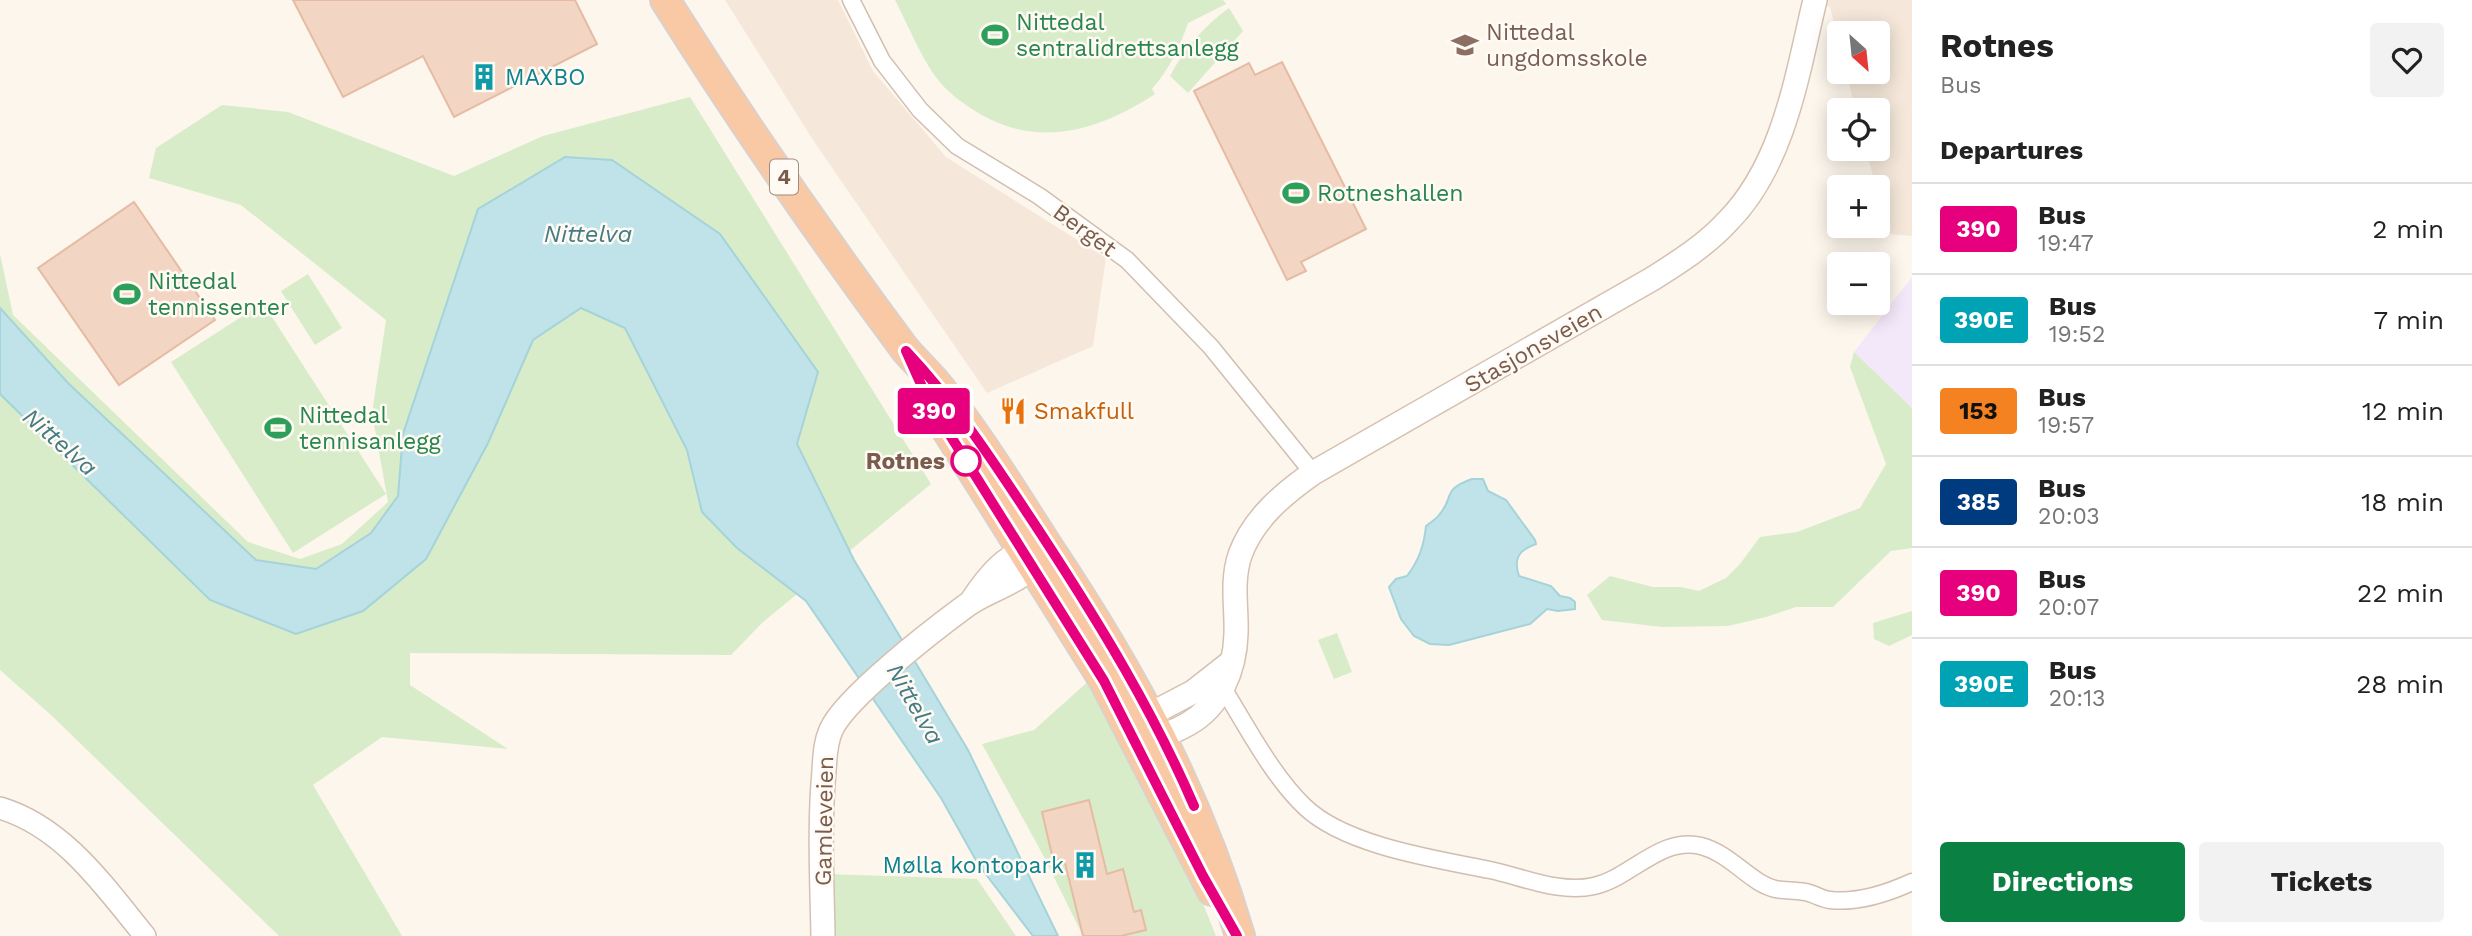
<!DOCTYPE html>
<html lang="en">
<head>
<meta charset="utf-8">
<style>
	body { margin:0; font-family:"Work Sans",sans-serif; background:#f2f2f2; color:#222; height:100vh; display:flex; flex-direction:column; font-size:26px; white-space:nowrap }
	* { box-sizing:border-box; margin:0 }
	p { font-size:23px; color:#767676 }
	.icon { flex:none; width:38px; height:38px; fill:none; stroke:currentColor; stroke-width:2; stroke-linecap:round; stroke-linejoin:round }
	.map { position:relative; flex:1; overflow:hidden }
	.panel { display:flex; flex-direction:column; background:#fff; width:560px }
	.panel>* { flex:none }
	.badge { padding:0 14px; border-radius:5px; font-size:24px; line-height:46px }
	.needle { width:46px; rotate:153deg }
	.buttons { position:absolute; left:1827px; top:21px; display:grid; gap:14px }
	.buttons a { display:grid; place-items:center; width:63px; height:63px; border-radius:7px; background:#fff; box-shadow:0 4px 18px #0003; font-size:35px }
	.map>.badge { position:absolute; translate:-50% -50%; box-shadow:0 0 0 4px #fff }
	h2 { padding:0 28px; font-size:26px; line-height:63px }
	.round { display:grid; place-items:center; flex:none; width:74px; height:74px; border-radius:7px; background:#f2f2f2 }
	.overview { display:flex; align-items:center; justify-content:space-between; height:119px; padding:0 28px }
	h1 { font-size:33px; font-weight:700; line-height:52px }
	.cta { display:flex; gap:14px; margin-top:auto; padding:14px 28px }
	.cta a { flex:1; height:80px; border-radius:7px; background:#0b8043; color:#fff; font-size:28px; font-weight:700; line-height:80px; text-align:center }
	.cta a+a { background:#f2f2f2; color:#222 }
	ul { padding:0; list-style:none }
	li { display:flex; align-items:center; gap:21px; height:91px; padding:0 28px; border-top:2px solid #e0e0e0 }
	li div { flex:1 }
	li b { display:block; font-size:26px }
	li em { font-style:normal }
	li .badge { min-width:77px; font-weight:700; text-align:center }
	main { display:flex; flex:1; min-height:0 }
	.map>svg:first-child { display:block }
</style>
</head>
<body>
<main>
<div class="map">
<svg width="1912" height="936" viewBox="0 0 1912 936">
	<rect width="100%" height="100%" fill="#fdf6ec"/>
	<g fill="#f5e8da">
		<path d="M725 0H838L873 71 946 157 1106 258 1093 346 987 393 813 140Z"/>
		<path d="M1809 0H1912V236L1888 234 1866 149H1878V110H1856L1846 72H1878V33H1839V44L1830 7Z"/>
	</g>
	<path fill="#f3e8fa" d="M1912 277V408L1854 352Z"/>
	<g fill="#d8ecc9">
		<path d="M895 0H1223L1226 4 1188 23C1179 49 1170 68 1152 89L1155 94C1103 128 1042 150 980 114 964 104 947 93 935 76 919 53 908 25 895 0Z"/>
		<path d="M1229 8 1243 31 1188 93 1170 76C1185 48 1203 27 1229 8Z"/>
		<path d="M690 97 931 484 763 622 731 655 410 653V685L508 749 382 737 313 785 402 936H279L51 715 0 670V254L13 315 248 542 300 559 342 544 388 502 372 413 386 320 241 205 149 178 156 148 222 105 288 112 454 176 543 136Z"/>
		<path d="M308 274 342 328 315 345 281 291Z"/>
		<path d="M263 303 386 494 293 553 171 362Z"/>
		<path d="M1854 352 1912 408V548L1891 551 1833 607H1796L1766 617 1728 626 1662 627 1602 620 1587 595 1610 576 1653 587H1681L1699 591 1726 578 1740 564 1760 537 1797 532 1860 508 1886 464 1850 367Z"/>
		<path d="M1912 611V635L1889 646 1874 639 1873 623Z"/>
		<path d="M1337 633 1352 672 1334 679 1318 640Z"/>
		<path d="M1092 678 1190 871 1216 936H1083L1043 855 982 744 1034 730Z"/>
		<path d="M826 874 977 879 1016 936H827Z"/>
	</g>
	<g fill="#bfe3e8" stroke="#a5d3da" stroke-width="2">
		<path d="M565 157 612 160 720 234 818 372 797 444 854 560 968 750 1058 936H1033L978 864 941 798 806 601 737 548 702 512 687 450 625 328 581 308 533 340 488 443 426 559 363 611 296 634 210 600 0 394V308L68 383 256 560 316 569 371 533 398 496 403 434 478 209Z"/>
		<path d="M1472 479H1483L1488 491 1506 500 1535 540 1536 544C1519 550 1513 558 1519 576L1551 586 1560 596 1570 598 1575 602V609L1558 611 1547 609 1530 624 1449 645 1430 644 1414 636 1401 619 1389 587 1396 579 1407 576C1419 560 1424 546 1426 526 1430 523 1436 519 1439 515 1455 497 1441 490 1472 479Z"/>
	</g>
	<g fill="#f3d5c3" stroke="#e6bba3" stroke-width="2">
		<path d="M293 0H575L597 44 454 117 423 56 343 97Z"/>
		<path d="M1282 62 1366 229 1301 262 1306 271 1287 280 1194 91 1249 63 1255 75Z"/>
		<path d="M134 202 215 320 119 385 38 268Z"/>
		<path d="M1089 800 1107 874 1123 869 1134 912 1141 910 1146 930 1121 936H1083L1064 859 1057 860 1056 855H1052L1042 812Z"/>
	</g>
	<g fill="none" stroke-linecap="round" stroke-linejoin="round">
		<defs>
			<g id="minor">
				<path d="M851 0 882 61 920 110 957 146 1039 196 1127 260 1211 347 1313 473"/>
				<path d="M1218 680C1244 721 1271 775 1305 807 1346 846 1436 859 1490 870 1523 877 1560 894 1594 886 1631 878 1660 836 1701 846 1724 852 1740 870 1759 882 1777 893 1786 889 1805 892 1813 893 1821 899 1830 900 1857 903 1888 893 1912 882"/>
			</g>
			<path id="tertiary" d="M0 808C64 827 104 886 145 936"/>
			<g id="secondary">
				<path d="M971 602C988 576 1007 552 1039 546"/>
				<path d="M1140 727 1151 714 1193 692 1230 663"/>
				<path d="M1143 735C1162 737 1172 733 1188 724 1220 706 1235 670 1236 634 1237 607 1231 582 1240 555 1253 519 1283 494 1313 473L1652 279C1679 262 1706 245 1728 221 1784 164 1797 75 1815 0"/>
				<path d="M823 936C822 881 819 826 824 771 825 757 825 743 831 730 845 698 932 631 963 608 988 588 1023 585 1040 555"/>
			</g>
			<g id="trunk">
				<path d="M665 0C740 119 820 235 904 348 915 362 930 374 941 389 980 438 1013 492 1047 545 1131 671 1197 790 1240 936"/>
				<path d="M929 402 1104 681 1212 891"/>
			</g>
		</defs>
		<use href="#minor" stroke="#d1beb0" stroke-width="19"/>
		<use href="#tertiary" stroke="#d1beb0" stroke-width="24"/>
		<use href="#secondary" stroke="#d6c0b0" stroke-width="26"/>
		<use href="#trunk" stroke="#dad1cd" stroke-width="32"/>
		<use href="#minor" stroke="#fff" stroke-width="16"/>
		<use href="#tertiary" stroke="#fff" stroke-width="21"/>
		<use href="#secondary" stroke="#fff" stroke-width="23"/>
		<use href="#trunk" stroke="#f9c8a4" stroke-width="28"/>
	</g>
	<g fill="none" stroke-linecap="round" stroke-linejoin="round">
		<defs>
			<path id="line" d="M1194 806C1153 711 1101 626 1045 540 1002 475 960 408 906 351L928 400 1104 681 1203 876 1237 936"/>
		</defs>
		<use href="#line" stroke="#fff" stroke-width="16"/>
		<use href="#line" stroke="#e6007e" stroke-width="10"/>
	</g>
	<defs>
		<symbol id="stadium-bare" viewBox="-9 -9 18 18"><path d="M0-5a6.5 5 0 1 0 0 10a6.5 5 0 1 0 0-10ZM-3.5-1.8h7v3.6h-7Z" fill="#2e9e5b" stroke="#fffaf3" stroke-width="2.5" paint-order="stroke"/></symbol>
		<symbol id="school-bare" viewBox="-9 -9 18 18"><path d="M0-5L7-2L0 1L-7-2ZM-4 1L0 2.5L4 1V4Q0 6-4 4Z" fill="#8d6e63" stroke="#fffaf3" stroke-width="2.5" paint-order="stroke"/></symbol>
		<symbol id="building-bare" viewBox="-9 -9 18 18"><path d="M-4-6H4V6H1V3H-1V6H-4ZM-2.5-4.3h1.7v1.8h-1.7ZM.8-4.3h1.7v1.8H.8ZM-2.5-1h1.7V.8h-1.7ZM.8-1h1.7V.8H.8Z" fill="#0f9aa8" stroke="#fffaf3" stroke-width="2.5" paint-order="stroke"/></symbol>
		<symbol id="restaurant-bare" viewBox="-9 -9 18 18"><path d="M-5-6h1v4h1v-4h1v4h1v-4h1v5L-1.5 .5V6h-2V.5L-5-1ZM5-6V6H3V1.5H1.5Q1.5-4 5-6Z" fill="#e8710a" stroke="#fffaf3" stroke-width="2.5" paint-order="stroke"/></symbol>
	</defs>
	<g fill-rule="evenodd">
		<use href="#stadium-bare" x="976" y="16" width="38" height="38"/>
		<use href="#school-bare" x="1446" y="26" width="38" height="38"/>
		<use href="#building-bare" x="465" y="58" width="38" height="38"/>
		<use href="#stadium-bare" x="1277" y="174" width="38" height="38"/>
		<use href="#stadium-bare" x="108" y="275" width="38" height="38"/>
		<use href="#restaurant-bare" x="994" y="392" width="38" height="38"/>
		<use href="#stadium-bare" x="259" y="409" width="38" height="38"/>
		<use href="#building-bare" x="1066" y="846" width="38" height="38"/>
	</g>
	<circle fill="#fff" stroke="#e6007e" stroke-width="3.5" cx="966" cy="461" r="14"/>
	<g text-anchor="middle" stroke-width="5" stroke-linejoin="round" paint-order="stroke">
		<rect fill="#fffaf3" stroke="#a28b7f" stroke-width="2" x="770" y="159.5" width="28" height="35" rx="5"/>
		<g font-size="21" font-weight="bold" fill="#7a5c4d">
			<text x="784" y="184">4</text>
		</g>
		<g font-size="23" fill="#27864d" stroke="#fffaf3" text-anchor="start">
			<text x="1016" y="30">Nittedal<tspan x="1016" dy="26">sentralidrettsanlegg</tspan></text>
			<text x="1317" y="201">Rotneshallen</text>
			<text x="148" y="289">Nittedal<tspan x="148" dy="26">tennissenter</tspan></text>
			<text x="299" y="423">Nittedal<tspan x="299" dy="26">tennisanlegg</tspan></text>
		</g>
		<g font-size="23" fill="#785e54" stroke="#fffaf3" text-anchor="start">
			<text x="1486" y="40">Nittedal<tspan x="1486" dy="26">ungdomsskole</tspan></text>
		</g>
		<g font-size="23" fill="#0d838f" stroke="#fffaf3" text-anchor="start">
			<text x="505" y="85">MAXBO</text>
			<text x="1064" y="873" text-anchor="end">Mølla kontopark</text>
		</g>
		<g font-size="23" fill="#7a5c4d" stroke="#fffaf3">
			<text transform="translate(1085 230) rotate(36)" y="8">Berget</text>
			<text transform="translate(1533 348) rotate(-30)" y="8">Stasjonsveien</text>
			<text transform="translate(824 821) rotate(-89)" y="8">Gamleveien</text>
		</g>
		<g font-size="23" fill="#c56008" stroke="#fffaf3" text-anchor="start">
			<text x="1034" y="419">Smakfull</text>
		</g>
		<g font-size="23" font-weight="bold" fill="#7a5c4d" stroke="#fffaf3" text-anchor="end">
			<text x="945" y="469">Rotnes</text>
		</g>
		<g font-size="24" font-style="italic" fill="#437c86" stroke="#fffaf3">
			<text x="588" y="242">Nittelva</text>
			<text transform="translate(60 442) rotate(41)" y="8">Nittelva</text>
			<text transform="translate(915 704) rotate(60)" y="8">Nittelva</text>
		</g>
	</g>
</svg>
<div class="buttons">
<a><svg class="needle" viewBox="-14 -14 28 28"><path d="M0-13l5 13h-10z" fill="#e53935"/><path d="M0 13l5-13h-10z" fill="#767676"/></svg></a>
<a><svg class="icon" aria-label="locate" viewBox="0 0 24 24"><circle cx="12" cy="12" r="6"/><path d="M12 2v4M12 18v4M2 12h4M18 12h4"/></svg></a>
<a>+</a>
<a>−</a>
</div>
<b class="badge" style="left:934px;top:411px;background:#e6007e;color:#fff">390</b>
</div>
<section class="panel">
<div class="overview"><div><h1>Rotnes</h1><p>Bus</p></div><a class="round"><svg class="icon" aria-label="heart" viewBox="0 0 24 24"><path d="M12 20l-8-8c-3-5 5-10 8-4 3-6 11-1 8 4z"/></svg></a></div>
<h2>Departures</h2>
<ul>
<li><span class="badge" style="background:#e6007e;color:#fff">390</span><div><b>Bus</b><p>19:47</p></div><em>2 min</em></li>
<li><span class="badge" style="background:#00a3b4;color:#fff">390E</span><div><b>Bus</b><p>19:52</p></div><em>7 min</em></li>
<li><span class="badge" style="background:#f58220;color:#111">153</span><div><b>Bus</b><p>19:57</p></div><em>12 min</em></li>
<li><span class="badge" style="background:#003b80;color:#fff">385</span><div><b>Bus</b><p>20:03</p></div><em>18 min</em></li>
<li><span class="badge" style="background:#e6007e;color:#fff">390</span><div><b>Bus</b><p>20:07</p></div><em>22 min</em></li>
<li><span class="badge" style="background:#00a3b4;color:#fff">390E</span><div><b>Bus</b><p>20:13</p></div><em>28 min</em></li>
</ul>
<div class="cta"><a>Directions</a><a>Tickets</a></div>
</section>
</main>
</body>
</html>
